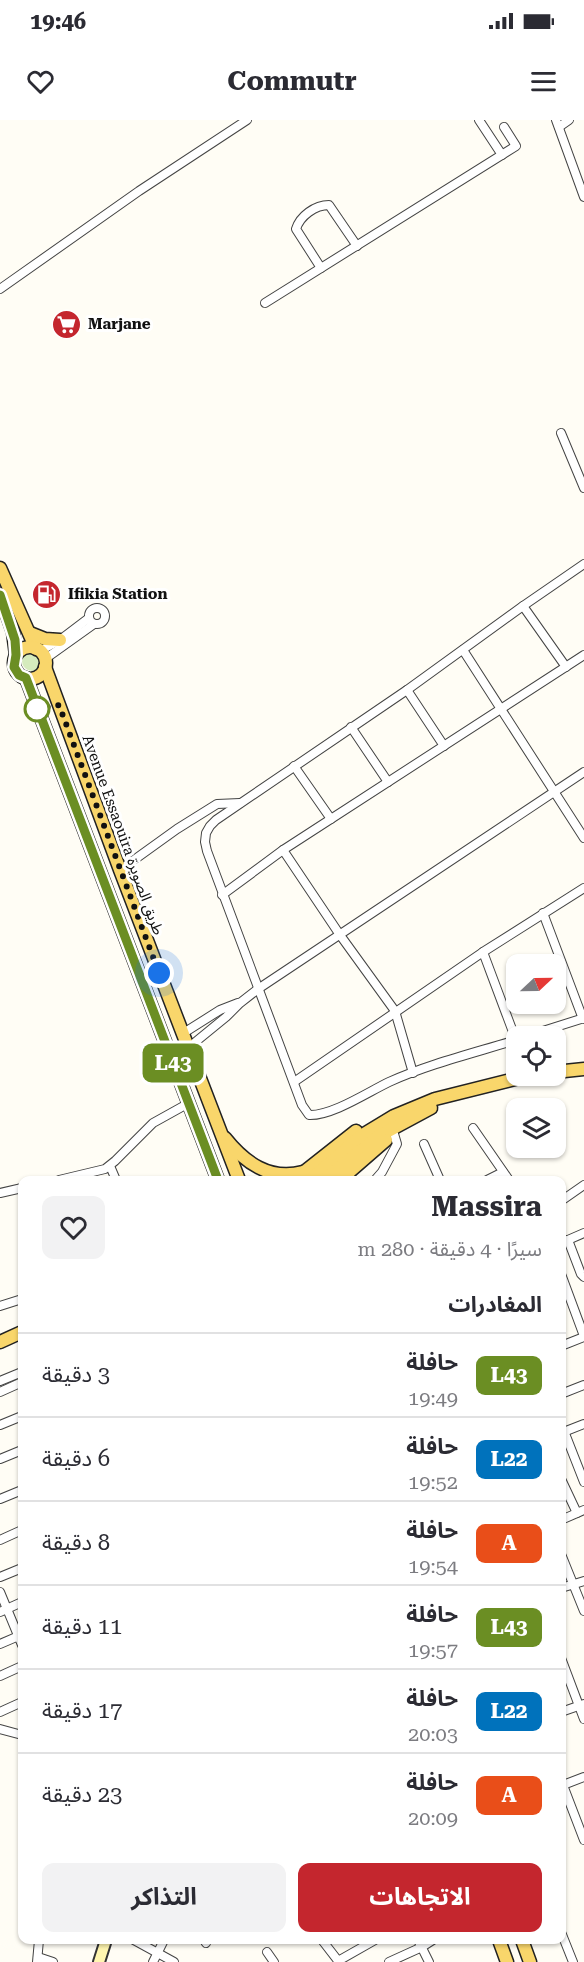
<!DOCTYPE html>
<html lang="ar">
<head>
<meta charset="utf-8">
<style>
	body { margin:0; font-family:"Roboto Serif","Noto Sans Arabic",serif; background:#f2f2f3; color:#2b2b33; direction:rtl; height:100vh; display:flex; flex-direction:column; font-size:22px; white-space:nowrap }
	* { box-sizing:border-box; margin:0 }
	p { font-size:20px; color:#7c7c81 }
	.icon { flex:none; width:33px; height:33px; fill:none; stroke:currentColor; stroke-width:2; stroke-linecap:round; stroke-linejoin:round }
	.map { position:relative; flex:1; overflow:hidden; direction:ltr }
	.sheet { position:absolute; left:18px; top:1056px; width:548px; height:768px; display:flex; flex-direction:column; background:#fff; border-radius:12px; box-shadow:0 2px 4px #0004; direction:rtl }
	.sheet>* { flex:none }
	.badge { padding:0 12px; border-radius:9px; font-size:21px; line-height:39px }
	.needle { width:39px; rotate:68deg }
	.fabs { position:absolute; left:506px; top:834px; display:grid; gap:12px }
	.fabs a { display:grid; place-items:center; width:60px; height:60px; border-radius:12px; background:#fff; box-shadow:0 2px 4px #0004; font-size:30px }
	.you { position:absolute; width:30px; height:30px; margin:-15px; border:4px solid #fff; border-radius:50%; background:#1a73e8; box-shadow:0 0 0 9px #1a73e833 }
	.map>.badge { position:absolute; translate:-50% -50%; box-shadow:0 0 0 3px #fff }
	h2 { padding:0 24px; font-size:22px; line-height:54px }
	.round { display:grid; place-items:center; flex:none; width:63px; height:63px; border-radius:12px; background:#f2f2f3 }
	.overview { display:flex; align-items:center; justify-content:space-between; height:102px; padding:0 24px }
	h1 { font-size:28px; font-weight:700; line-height:45px }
	.primary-button { display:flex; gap:12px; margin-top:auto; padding:12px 24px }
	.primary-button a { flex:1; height:69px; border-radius:12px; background:#c4262e; color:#fff; font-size:24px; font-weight:700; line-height:69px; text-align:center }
	.primary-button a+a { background:#f2f2f3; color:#2b2b33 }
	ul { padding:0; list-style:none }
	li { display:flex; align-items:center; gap:18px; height:84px; padding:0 24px; border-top:2px solid #e1e1e2 }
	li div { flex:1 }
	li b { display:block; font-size:22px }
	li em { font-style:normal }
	li .badge { min-width:66px; font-weight:700; text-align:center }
	.status { display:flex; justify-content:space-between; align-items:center; height:42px; padding:0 30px; background:#fff; direction:ltr }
	.status svg { height:16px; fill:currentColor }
	header { display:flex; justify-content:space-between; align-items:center; height:78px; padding:0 24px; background:#fff; font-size:27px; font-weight:700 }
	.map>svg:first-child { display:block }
</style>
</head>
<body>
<div class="status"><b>19:46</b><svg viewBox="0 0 49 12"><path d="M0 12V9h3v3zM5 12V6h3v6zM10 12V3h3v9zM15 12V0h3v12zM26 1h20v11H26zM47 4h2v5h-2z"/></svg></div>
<header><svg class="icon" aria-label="menu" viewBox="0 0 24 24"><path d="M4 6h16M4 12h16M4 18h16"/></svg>Commutr<svg class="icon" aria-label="heart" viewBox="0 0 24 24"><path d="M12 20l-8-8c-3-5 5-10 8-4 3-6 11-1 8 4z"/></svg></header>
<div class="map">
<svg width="584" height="1842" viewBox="0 0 584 1842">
	<rect width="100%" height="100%" fill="#fffdf5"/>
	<circle fill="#d5ebbd" cx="32" cy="541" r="10"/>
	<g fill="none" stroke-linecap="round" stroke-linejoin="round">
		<defs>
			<g id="street">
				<path d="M479 0 502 35"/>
				<path d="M556 0 584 77"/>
				<path d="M559 7 569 0"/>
				<path d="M321 148 296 109C300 96 315 85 329 85L357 126"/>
				<path d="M0 169 139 71 247 0"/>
				<path d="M265 183 516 26 504 7"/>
				<path d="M561 313 584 368"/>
				<path d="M523 486 566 547"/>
				<circle cx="97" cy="496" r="8"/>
				<path d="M463 530 584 718"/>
				<path d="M40 531 60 520 89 498"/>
				<path d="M45 539 94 504"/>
				<path d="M407 570 444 626"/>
				<path d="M351 607 388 662"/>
				<path d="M294 646 331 699"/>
				<path d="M283 730 340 815 395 891 413 953"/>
				<path d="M120 750 177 709 217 684 240 683"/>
				<path d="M222 775 283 730 584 535"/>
				<path d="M543 793 583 899"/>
				<path d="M483 832 516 920"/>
				<path d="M182 914 220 890 238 883"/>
				<path d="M527 916 584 898"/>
				<path d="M516 920C474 933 429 944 389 962 368 972 332 996 309 995L302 985 207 731 205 722 206 713 210 706 216 700 407 570 523 486 584 444"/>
				<path d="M188 928 226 897 240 883 258 869 584 652"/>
				<path d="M294 962 483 832 584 768"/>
				<path d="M473 1008 509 1060"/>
				<path d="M424 1024 440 1060"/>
				<path d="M110 1046 116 1060"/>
				<path d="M59 1060 105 1049 115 1041 153 1003 189 983"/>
				<path d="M375 1060 382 1052 397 1024 394 1014"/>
				<path d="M487 1060 503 1052"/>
				<path d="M0 1073 22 1068"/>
				<path d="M561 1081 584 1065"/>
				<path d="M568 1120 581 1154 584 1157"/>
				<path d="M561 1123 584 1113"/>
				<path d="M561 1154 584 1216"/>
				<path d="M0 1186 22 1179"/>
				<path d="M561 1226 584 1217"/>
				<path d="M0 1261 22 1252"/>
				<path d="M0 1272 20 1263"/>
				<path d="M561 1274 584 1265"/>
				<path d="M0 1305 22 1296"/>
				<path d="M564 1311 584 1362"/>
				<path d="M561 1313 584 1304"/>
				<path d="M0 1339 22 1330"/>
				<path d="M561 1359 577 1393"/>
				<path d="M0 1379 22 1370"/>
				<path d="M561 1400 584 1390"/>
				<path d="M0 1420 22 1410"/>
				<path d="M561 1434 584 1491"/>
				<path d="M0 1457 22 1448"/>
				<path d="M561 1468 584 1461"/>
				<path d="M0 1472 22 1525"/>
				<path d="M0 1492 22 1482"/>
				<path d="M0 1524 21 1515"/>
				<path d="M561 1538 584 1599"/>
				<path d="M0 1556 22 1546"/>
				<path d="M0 1592 22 1582"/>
				<path d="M561 1592 584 1584"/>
				<path d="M0 1609 22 1615"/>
				<path d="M561 1660 584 1720"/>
				<path d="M563 1665 584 1657"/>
				<path d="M561 1812 573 1842"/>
				<path d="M134 1820 174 1842"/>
				<path d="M204 1820 206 1823"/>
				<path d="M322 1820 339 1842"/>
				<path d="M418 1820 429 1842"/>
				<path d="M267 1832 274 1842"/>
				<path d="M38 1837 53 1842"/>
				<path d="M338 1841 375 1820"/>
				<path d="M37 1842 39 1820"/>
				<path d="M153 1842 164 1820"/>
				<path d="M389 1842 422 1827 433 1820"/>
			</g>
			<path id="secondary" d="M99 1842 106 1820"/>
			<g id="primary">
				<path d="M0 448 36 529"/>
				<path d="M0 475 13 512 16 535"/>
				<path d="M30 513 45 519 60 520"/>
				<circle cx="30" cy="543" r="16"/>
				<path d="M45 547 120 750 239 1060"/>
				<path d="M26 558 218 1060"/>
				<path d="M555 952 584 949"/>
				<path d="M225 1018C245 1043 270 1061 303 1052"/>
				<path d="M294 1060 356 1011"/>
				<path d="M310 1060 361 1016 394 996 435 979 527 956"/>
				<path d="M324 1060 379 1016 431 988"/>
				<path d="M340 1060 386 1020"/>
				<path d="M0 1222 22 1212"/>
				<path d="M499 1820 507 1842"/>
				<path d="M522 1820 530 1842"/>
			</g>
		</defs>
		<use href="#street" stroke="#444" stroke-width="10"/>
		<use href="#secondary" stroke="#333" stroke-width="14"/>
		<use href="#primary" stroke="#222" stroke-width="15"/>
		<use href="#street" stroke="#fff" stroke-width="8"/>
		<use href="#secondary" stroke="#fff6b0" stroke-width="10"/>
		<use href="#primary" stroke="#f9d66b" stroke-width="12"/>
	</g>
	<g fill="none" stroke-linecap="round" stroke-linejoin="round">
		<defs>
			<path id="line" d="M0 475 15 520 16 535 14 547 19 555 26 558 218 1060"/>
		</defs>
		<use href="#line" stroke="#fff" stroke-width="14"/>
		<use href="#line" stroke="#6b8e23" stroke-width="9"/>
		<path stroke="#111" stroke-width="6" stroke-dasharray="0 10.8" d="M37 589 59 585 159 853"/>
	</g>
	<defs>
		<symbol id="supermarket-disc" viewBox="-11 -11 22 22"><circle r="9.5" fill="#c4262e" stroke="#fff"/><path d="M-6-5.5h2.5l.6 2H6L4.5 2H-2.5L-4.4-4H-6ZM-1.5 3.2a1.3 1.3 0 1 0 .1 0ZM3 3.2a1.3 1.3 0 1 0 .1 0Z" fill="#fff"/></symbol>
		<symbol id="fuel-disc" viewBox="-11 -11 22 22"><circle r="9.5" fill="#c4262e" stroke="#fff"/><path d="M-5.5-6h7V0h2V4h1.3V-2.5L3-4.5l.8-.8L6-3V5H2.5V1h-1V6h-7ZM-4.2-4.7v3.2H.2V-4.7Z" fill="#fff"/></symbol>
	</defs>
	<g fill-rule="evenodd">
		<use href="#supermarket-disc" x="50" y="188" width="33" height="33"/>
		<use href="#fuel-disc" x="30" y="458" width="33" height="33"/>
	</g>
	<circle fill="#fff" stroke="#6b8e23" stroke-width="3" cx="37" cy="589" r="12"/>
	<g text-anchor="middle" stroke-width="6" stroke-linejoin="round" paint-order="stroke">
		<g font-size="15" font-weight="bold" fill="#111" stroke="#fff" text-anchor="start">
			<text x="88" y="209">Marjane</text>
			<text x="68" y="479">Ifikia Station</text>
		</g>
		<g font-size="15" fill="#111" stroke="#fff">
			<text transform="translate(123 715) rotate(70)" y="5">Avenue Essaouira طريق الصويرة</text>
		</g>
	</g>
</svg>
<div class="fabs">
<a><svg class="needle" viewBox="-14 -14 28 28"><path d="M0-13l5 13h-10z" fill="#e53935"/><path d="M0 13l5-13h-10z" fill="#7c7c81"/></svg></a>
<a><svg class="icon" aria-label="locate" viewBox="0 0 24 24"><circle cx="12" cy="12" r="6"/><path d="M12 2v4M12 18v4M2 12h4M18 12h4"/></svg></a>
<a><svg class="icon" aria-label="layers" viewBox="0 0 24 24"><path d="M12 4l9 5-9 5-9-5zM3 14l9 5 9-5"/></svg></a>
</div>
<div class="you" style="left:159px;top:853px"></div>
<b class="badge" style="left:173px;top:943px;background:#6b8e23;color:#fff">L43</b>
<section class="sheet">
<div class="overview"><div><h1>Massira</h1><p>سيرًا · 4 دقيقة · 280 m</p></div><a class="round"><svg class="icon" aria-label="heart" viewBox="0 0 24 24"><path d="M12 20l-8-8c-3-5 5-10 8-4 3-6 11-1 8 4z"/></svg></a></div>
<h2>المغادرات</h2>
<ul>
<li><span class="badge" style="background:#6b8e23;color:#fff">L43</span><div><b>حافلة</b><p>19:49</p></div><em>3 دقيقة</em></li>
<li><span class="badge" style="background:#0072bc;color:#fff">L22</span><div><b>حافلة</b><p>19:52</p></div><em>6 دقيقة</em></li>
<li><span class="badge" style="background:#e94e19;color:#fff">A</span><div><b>حافلة</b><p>19:54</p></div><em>8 دقيقة</em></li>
<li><span class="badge" style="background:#6b8e23;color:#fff">L43</span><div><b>حافلة</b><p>19:57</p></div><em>11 دقيقة</em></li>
<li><span class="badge" style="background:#0072bc;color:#fff">L22</span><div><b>حافلة</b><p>20:03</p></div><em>17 دقيقة</em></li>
<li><span class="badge" style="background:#e94e19;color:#fff">A</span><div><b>حافلة</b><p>20:09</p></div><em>23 دقيقة</em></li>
</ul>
<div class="primary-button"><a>الاتجاهات</a><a>التذاكر</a></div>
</section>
</div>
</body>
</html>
